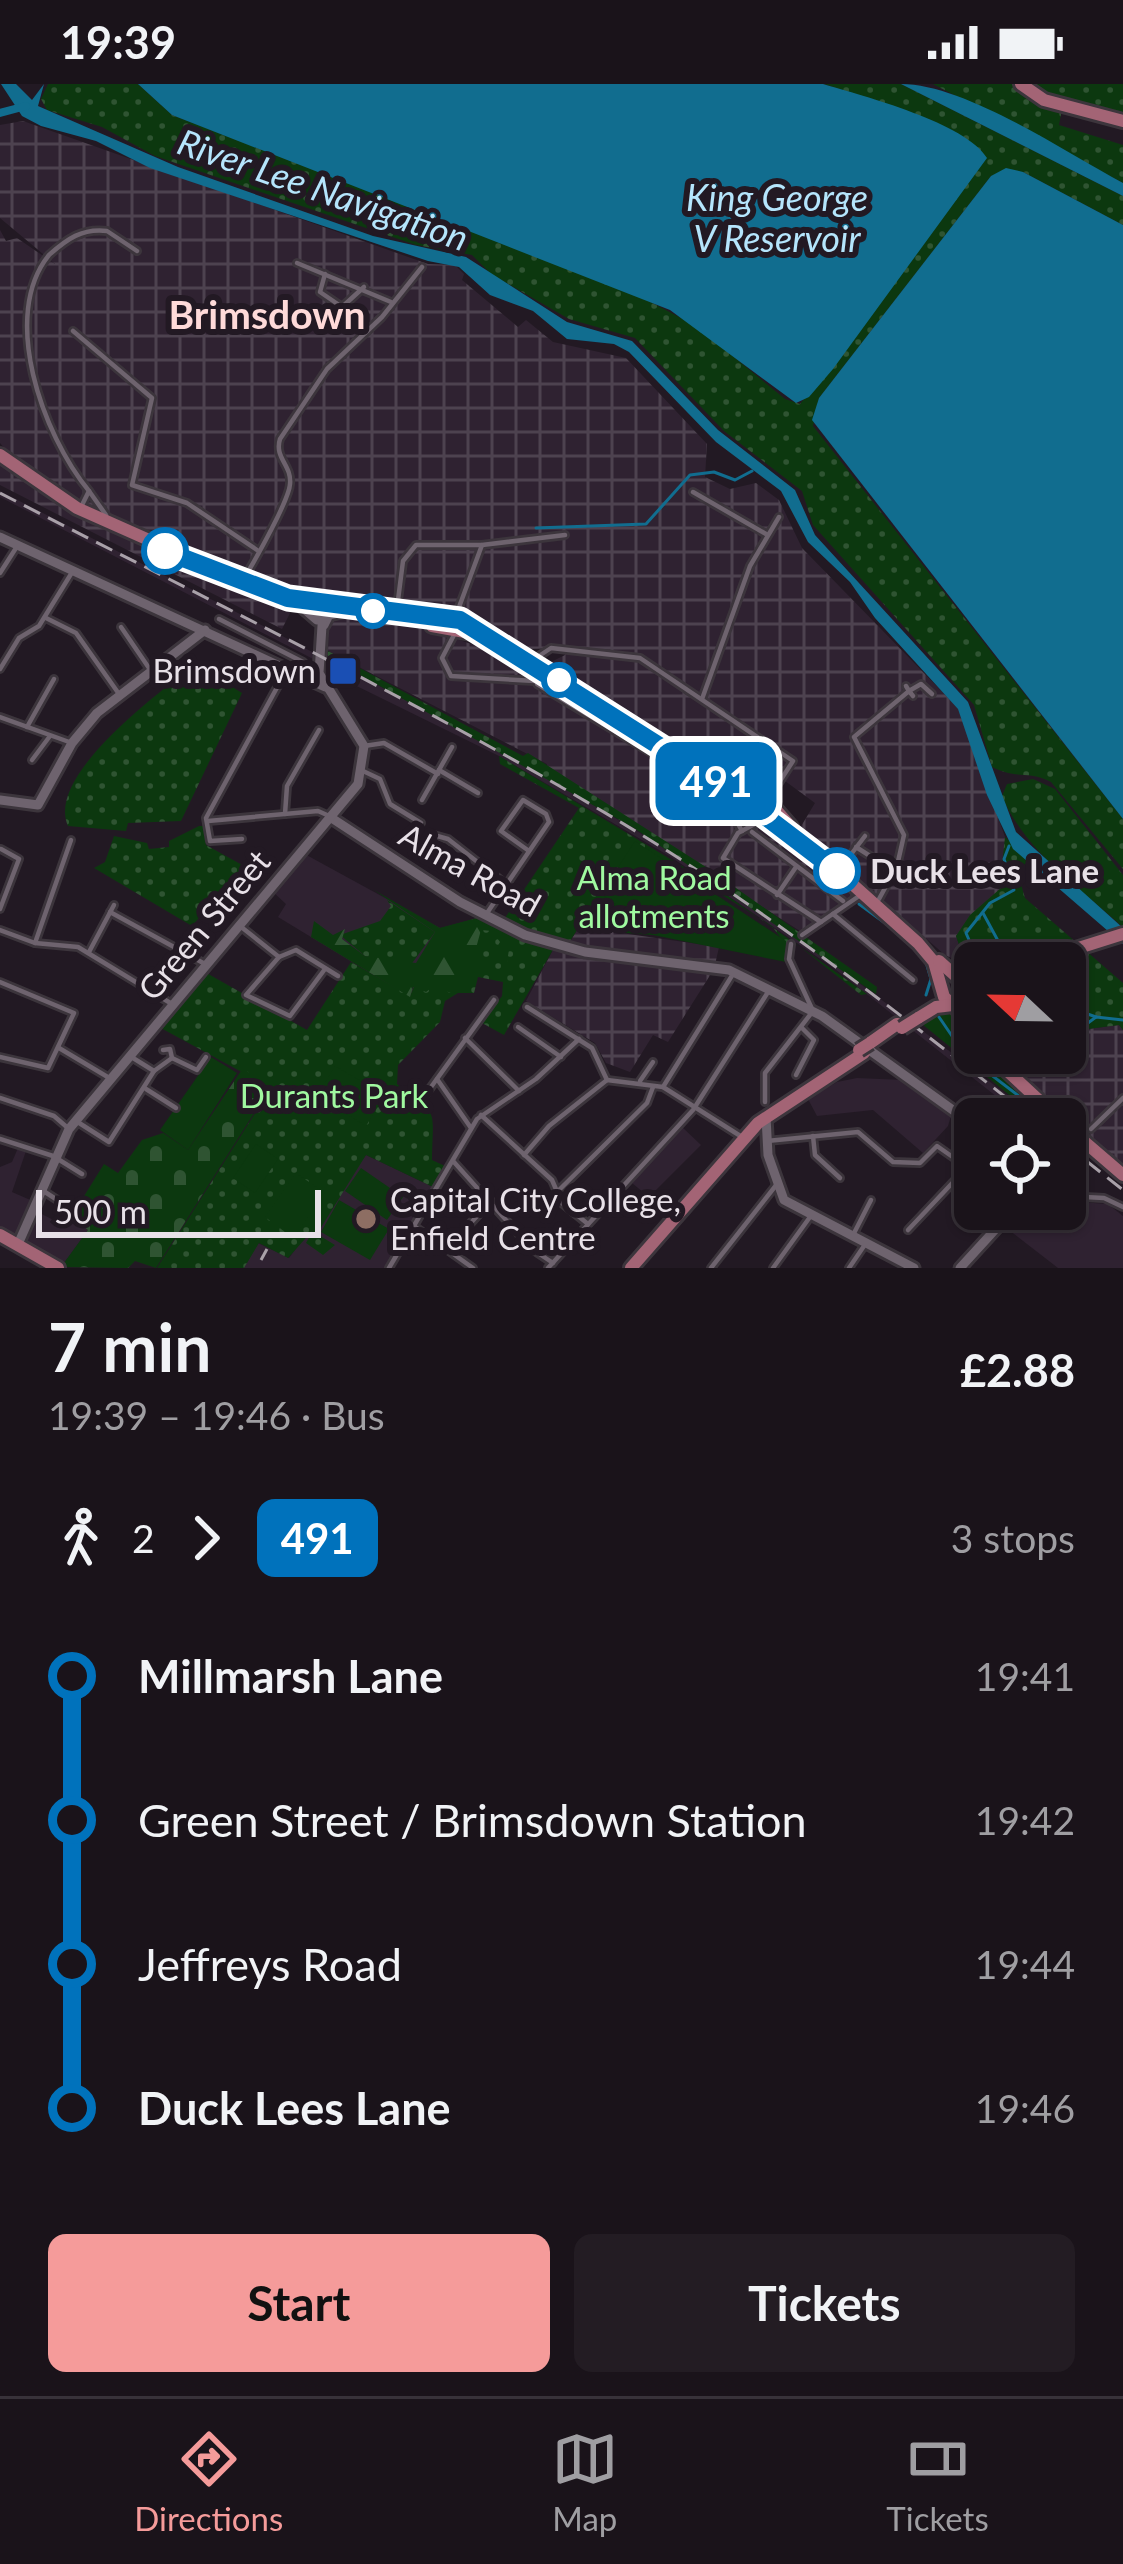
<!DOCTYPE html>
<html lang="en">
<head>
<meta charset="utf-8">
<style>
	body { margin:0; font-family:Lato,sans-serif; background:#231c23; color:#f1f3f6; height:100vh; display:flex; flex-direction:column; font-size:45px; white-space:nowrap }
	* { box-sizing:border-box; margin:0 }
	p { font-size:39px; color:#9f9ea2 }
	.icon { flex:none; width:66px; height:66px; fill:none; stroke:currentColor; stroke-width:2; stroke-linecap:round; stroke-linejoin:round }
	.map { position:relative; height:1184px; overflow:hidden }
	.details { display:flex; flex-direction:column; background:#1a131a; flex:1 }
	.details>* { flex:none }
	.badge { padding:0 24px; border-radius:18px; font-size:42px; line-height:78px }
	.needle { width:78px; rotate:292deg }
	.controls { position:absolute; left:954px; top:858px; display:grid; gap:24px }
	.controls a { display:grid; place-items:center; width:132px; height:132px; border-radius:18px; background:#1a131a; box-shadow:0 3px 9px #0004,0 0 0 3px #383239; font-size:60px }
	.scale { position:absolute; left:36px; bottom:30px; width:285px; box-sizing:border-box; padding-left:12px; border:6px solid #e8e1e8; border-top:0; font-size:33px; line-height:42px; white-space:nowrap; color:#e8e1e8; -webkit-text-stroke:9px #221923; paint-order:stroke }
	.map>.badge { position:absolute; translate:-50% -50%; box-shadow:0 0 0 6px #fff }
	.legs { display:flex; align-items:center; gap:18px; height:132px; padding:0 48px; font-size:39px }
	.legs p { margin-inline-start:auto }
	.head { display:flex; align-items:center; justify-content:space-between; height:204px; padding:0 48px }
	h1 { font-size:66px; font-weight:700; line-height:90px }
	.action { display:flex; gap:24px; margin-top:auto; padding:24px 48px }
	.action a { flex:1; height:138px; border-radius:18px; background:#f59b9a; color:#111; font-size:48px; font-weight:700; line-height:138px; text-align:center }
	.action a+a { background:#231c23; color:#f1f3f6 }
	ul { padding:0 48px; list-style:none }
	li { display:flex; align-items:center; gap:42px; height:144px; font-size:45px }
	li i { display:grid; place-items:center; width:18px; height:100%; margin:0 15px; background:currentColor }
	li i::after { content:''; width:30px; height:30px; margin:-15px; border:9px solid; border-radius:50%; background:#1a131a }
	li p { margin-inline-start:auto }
	li:first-child i { background:linear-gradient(#0000 50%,currentColor 0) }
	li:last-child i { background:linear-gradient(currentColor 50%,#0000 0) }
	.status { display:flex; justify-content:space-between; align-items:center; height:84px; padding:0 60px; background:#1a131a; direction:ltr }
	.status svg { height:33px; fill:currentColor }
	.tab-bar { display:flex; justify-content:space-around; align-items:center; height:168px; border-top:3px solid #383239; background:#1a131a; font-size:33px; color:#9f9ea2 }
	.tab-bar a { display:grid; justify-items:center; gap:6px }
	.tab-bar .selected { color:#f59b9a }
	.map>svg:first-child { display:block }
</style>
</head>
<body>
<div class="status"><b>19:39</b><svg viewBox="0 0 49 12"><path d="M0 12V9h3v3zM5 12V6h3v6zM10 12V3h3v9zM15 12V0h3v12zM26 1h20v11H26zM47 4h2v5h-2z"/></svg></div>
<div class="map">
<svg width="1123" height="1184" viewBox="0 0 1123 1184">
	<defs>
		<pattern id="industrial-grid" width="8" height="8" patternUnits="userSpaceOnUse" patternTransform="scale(3)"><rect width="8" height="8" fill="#2f2231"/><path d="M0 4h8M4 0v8" fill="none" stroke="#4d424f"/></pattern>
		<pattern id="grass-dots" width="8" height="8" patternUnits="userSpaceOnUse" patternTransform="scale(3)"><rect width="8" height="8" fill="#0c380f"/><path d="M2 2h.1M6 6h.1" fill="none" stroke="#2f5432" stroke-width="1.8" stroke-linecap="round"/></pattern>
		<pattern id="forest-firs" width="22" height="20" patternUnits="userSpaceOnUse" patternTransform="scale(3)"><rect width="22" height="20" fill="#0c380f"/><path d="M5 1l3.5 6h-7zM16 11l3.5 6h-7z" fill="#2f5432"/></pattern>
		<pattern id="cemetery-stones" width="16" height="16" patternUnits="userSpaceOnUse" patternTransform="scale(3)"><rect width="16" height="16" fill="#0c380f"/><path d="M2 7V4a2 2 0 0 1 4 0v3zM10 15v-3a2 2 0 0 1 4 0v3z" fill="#2f5432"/></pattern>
	</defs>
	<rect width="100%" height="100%" fill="#221923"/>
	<g fill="#2f2231">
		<path d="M0 407 273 547 316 570 315 576 0 413Z"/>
		<path d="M322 571 544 691 693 781 821 870 1039 1035H1025L835 885 671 773 499 672 322 585Z"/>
		<path d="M301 768 440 844 410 913 278 833 286 820 272 807Z"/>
		<path d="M857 994 903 996 952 1029 948 1042 923 1069 873 1026 817 1032 808 1015 837 998Z"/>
		<path d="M682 1043 701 1061 649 1113 632 1099Z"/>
		<path d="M18 1064 26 1067 12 1108 35 1118 16 1154 0 1148V1083L12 1078Z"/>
		<path d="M366 1071 433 1103 385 1184H244L258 1159 289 1174Z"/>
		<path d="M1065 1117 1108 1120 1123 1132V1184H1058L1005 1143 1021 1125 1043 1136 1049 1125H1065Z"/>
		<path d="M36 1127 65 1142 71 1133 88 1146 61 1183 25 1157Z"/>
	</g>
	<g fill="url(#industrial-grid)">
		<path d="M23 37 428 180 455 181 464 190 462 196 518 243 526 236 553 258 626 274 707 360 705 393 730 405 756 399 779 416 802 464 958 624 1005 753 1009 797 956 852 966 881 945 871 800 744 815 719 781 694 768 710 748 706 551 578 565 571 564 564 527 565 452 532 315 515 235 493 71 413 16 377 0 359V146L6 157 17 154 55 180 0 134V41Z"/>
		<path d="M0 378 42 409 166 473 292 525 282 545 0 401Z"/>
		<path d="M338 534 417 542 511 573 739 720 750 736 793 754 855 807 853 813 800 847 547 686V680L328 567 329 537Z"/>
		<path d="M579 843 719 863 714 885 668 958 653 951 630 988 606 979 595 959 526 917 554 864 565 866Z"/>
		<path d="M1119 941 1123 946V1083L1001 975 1003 969H1065V959L1080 946Z"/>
	</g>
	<g fill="url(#grass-dots)">
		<path d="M48 0H138L172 31 641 213 696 242 785 315 800 320 871 232 912 29 824 0H901L1123 112V141L1023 88 991 92 819 314 813 342 1123 735V785L1051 698C1027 686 1018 696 992 683L974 621 813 441 802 407 724 347 635 254 569 235 491 190 472 171 416 161 155 72 102 43 47 26 41 15Z"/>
		<path d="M933 0H1016L1028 13 1062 25 1059 41 1123 61V99Z"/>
		<path d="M1028 0H1123V32L1051 14Z"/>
		<path d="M328 567 523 672 528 669 709 785 877 903 876 910 634 744 344 582 327 571Z"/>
		<path d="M195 580 242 609 181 737 128 739 126 747 68 742C45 691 161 608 195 580Z"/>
		<path d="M499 672 705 796 867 910 861 911 794 858 785 860 772 842 674 781 601 810 618 821 601 847 579 843 568 860 503 837 579 724 500 680Z"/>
		<path d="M1033 695 1055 705 1123 791V843C1080 804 1025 767 1002 712L1007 700Z"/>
		<path d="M199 742H205L206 761 244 782 192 842 94 784 105 778 114 752 147 759 149 765 169 763V757Z"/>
		<path d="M1005 753 1029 774 1018 790 1025 814 1123 899V946L1119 941 1080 946 1065 959V879H975V887L966 881 956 852 970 831 1009 797 1002 781Z"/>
		<path d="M387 816 435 848 410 882 365 872 340 851 380 837 391 822Z"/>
		<path d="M481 833 554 864 504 951 482 939 502 912 503 898 478 893 474 909H458L445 917 440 938 398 981 397 1000C439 1036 433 1018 432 1076L445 1082 433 1103 366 1071 317 1150 335 1161 323 1171 306 1159 313 1146 288 1174 259 1159 244 1184H157L271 1004 159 943 203 887 307 946 351 878 410 912 440 844Z"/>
	</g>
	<g fill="url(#forest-firs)">
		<path d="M374 806 440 844 481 833 511 853 507 878H495L493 870 500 858 492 847 481 846 476 864 480 884 467 903 453 910 434 902 426 908 413 903 410 913 311 853 314 837 333 851 345 845 342 855 365 872 416 879 435 848Z"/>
		<path d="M948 927 965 939 955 942 953 936 954 943 969 941 975 969H986L1054 1035H1039L922 940 932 928Z"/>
	</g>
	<path fill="url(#cemetery-stones)" d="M243 984 270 1004 156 1184 135 1177 128 1184 61 1183 88 1146 71 1133 104 1080 118 1089 142 1056 163 1049 188 1066Z"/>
	<g fill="#0c380f">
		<path d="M635 757 786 857V878L653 851 601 847 617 821 601 810Z"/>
		<path d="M211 973 237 989 188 1066 160 1046Z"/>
		<path d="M335 982 385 1011 366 1042 317 1012Z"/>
		<path d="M256 1060 278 1075 255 1109 233 1094Z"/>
		<path d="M361 1084 403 1113 387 1136 345 1107Z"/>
		<path d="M296 1089 325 1109 293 1154 265 1133Z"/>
		<path d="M339 1116 389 1145 370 1176 321 1148Z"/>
	</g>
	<g fill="#116d8f">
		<path d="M1 0H16L32 16 44 0 38 22 178 83 373 152 466 173 567 238 632 257 718 346 795 406 815 451 968 618 1016 748 1123 844V860L1013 765 987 711 958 625 875 534 850 498 808 458 781 407 716 358 629 268 614 260 567 255 533 227 490 211 459 183 428 177 150 84 96 57 41 42 22 32Z"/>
		<path d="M138 0H823C864 12 966 39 987 74L833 285 809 313 796 319 670 226 172 31Z"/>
		<path d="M901 0C965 0 1063 67 1123 99V112Z"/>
		<path d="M1006 84 1023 88 1123 141V735L812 336 819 314 991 92Z"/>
	</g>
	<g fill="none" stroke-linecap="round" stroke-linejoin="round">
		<g stroke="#116d8f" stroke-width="3">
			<path d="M536 444 646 440 690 391 714 388 735 396 752 387"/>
			<path d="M859 820 896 847"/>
			<path d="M983 829 1010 879"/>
			<path d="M979 879 966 849 990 819 1014 806 1004 775 1009 762"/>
			<path d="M926 911 931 895 926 878"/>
			<path d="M1065 922 1096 933"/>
			<path d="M939 933 952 952"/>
			<path d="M1065 956 1096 933 1123 936"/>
			<path d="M960 967 1049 1035"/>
		</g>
		<path stroke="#116d8f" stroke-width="8" d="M0 29 26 22"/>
		<defs>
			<g id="street">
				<path d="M297 179 391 218"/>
				<path d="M325 190 320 208 342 223 364 203"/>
				<path d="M73 247 152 314 132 401 187 419 257 466"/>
				<path d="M89 407C42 350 0 231 49 171 67 155 82 144 107 147L137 167"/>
				<path d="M693 408 766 450"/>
				<path d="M81 423 89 407 106 431"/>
				<path d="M0 489 16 464"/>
				<path d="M238 503C249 488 289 417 290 400 292 381 274 374 280 355L327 285 382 233 422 183"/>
				<path d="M262 511 277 518"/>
				<path d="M397 524 403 477 416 461H482L565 451"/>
				<path d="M46 534 76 549 119 610"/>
				<path d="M455 534 482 461"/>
				<path d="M219 535 303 578 300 586"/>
				<path d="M121 543 151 587"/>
				<path d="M454 551 442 574 451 592 535 597"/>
				<path d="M533 576 551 564 640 574 793 677 769 714"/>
				<path d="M0 585 19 554 39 542 71 490"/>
				<path d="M538 586 537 600 673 682 696 707 733 731 742 747"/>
				<path d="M906 602 909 607 921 600 932 610"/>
				<path d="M702 615 750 482 779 433"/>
				<path d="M0 633 72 659"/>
				<path d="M27 643 54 595"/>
				<path d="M364 662 384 659 438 690"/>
				<path d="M32 676 50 652"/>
				<path d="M439 686 478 709"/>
				<path d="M363 687 380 695 390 720 421 739"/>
				<path d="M422 716 452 663"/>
				<path d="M285 730 287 702 319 646"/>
				<path d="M764 735 738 749 723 774 821 838"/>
				<path d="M208 737 318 727 327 731"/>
				<path d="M752 748 843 817"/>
				<path d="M430 750 448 755 507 801"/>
				<path d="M242 755 210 757 206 734 286 587"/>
				<path d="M856 763 895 788"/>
				<path d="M849 773 865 752"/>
				<path d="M777 811 796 783"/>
				<path d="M879 815 897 782 904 751 854 653 909 607 913 612"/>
				<path d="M0 825 19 775 1 765"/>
				<path d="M110 828 205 880"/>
				<path d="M833 830 913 896"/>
				<path d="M485 832 549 738 546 730 523 716 501 747 529 767"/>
				<path d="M240 842 279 873 296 866 338 892"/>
				<path d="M0 846 35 859 78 863 172 920"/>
				<path d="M802 851 862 810"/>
				<path d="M35 859 71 756"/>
				<path d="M89 868 114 821"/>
				<path d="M279 873 246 911 290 932 325 885"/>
				<path d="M0 898 74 929 48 984 0 973"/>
				<path d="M527 923 592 964 607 996"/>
				<path d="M518 943 561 973"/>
				<path d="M465 954 519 1007"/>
				<path d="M59 964 111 995"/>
				<path d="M163 966 170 965 172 974"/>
				<path d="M154 987 172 974 197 986 206 973"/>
				<path d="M796 991 814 956 802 944"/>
				<path d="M437 995 471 1044"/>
				<path d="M607 996 663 1003 742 1053"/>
				<path d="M640 997 653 978"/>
				<path d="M663 1003 733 890"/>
				<path d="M146 1005 176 1024"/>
				<path d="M426 1010 494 916"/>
				<path d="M0 1014 54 1032 69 1045"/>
				<path d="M765 1018V989L813 927 789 875 791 860"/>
				<path d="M481 1031 552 1096 562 1119 588 1140"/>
				<path d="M76 1037 109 1058 154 987 133 974"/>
				<path d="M1091 1045 1123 1014"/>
				<path d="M813 1052 815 1071 840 1094"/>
				<path d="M0 1055 53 1072 82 1090"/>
				<path d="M767 1057 858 1048 893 1078 920 1079 937 1062 967 1083"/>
				<path d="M524 1071 549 1042 607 996"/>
				<path d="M453 1077 532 1165 553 1179"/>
				<path d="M45 1108 65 1121"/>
				<path d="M557 1108 647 1019 653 1003"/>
				<path d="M1065 1112 1104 1114 1123 1123"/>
				<path d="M414 1142 473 1184"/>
				<path d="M467 1143 491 1117"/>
				<path d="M908 1146 975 1075"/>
				<path d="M852 1153 871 1116"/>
				<path d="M389 1184 477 1035 536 995 579 955"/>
				<path d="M548 1184 693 1026 768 908"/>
				<path d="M711 1184 777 1100"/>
				<path d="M773 1184 810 1133"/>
				<path d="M849 1184 864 1162"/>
			</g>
			<g id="secondary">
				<path d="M0 453 325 603"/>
				<path d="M302 523 317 536"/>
				<path d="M324 541 329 531 342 528"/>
				<path d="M0 716 38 721 72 659 97 629 205 546"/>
				<path d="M330 733 460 818 525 851 585 868 729 886 822 932 975 1042"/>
				<path d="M766 1033 768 1071 784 1116 914 1184"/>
				<path d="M19 1158 69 1045 358 700 364 662 319 589 323 526 314 522"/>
				<path d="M960 1184 1014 1125"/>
			</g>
			<g id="primary">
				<path d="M1021 0 1044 16 1123 37"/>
				<path d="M0 371 77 424 257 504 303 517 460 536 477 550 527 573 813 765 918 859 934 878 944 913 952 920"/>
				<path d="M432 542 476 550"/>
				<path d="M747 715 770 719 791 743"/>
				<path d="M939 877 959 895 975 897"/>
				<path d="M1031 879 1123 850"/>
				<path d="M954 921 975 947"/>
				<path d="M918 934 936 923 961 920 975 905"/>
				<path d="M870 959 897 940"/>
				<path d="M988 969 1059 1035"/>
				<path d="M1065 1041 1123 1091"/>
				<path d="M0 1151 58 1184"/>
				<path d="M631 1184 758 1039 864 969"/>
			</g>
		</defs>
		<use href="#street" stroke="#3c353c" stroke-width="10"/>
		<use href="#secondary" stroke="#3c353c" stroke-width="15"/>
		<use href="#primary" stroke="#3c353c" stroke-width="18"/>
		<use href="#street" stroke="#6e636e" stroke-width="4.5"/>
		<use href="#secondary" stroke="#6e636e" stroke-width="9"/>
		<use href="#primary" stroke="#a36475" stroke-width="12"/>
		<g stroke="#a9a1a9" stroke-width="3" stroke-dasharray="18 9" stroke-linecap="butt">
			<path d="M0 409C221 523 447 630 658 761 790 844 912 939 1033 1035"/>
			<path d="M1065 1060 1123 1106"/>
			<path d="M261 1176 267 1165"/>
		</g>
		<defs>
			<g id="primary-bridge">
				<path d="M902 944 918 934"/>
				<path d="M859 966 870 959"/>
			</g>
		</defs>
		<use href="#primary-bridge" stroke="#3c353c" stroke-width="18" stroke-linecap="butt"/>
		<use href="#primary-bridge" stroke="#a36475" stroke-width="12"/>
	</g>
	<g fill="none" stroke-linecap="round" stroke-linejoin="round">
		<defs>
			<path id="line-1" d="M165 467 288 514 460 536 740 713 837 787"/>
		</defs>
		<use href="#line-1" stroke="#fff" stroke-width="27"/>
		<use href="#line-1" stroke="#0072bc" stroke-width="18"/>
	</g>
	<g fill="#fff" stroke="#0072bc" stroke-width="6">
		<circle cx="165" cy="467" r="21"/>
		<circle cx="373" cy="527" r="15"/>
		<circle cx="559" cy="596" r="15"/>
		<circle cx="837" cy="787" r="21"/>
	</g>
	<rect fill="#1a4fb4" stroke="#221923" stroke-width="4.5" x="328" y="572" width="30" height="30" rx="6"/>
	<circle fill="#8d6e63" stroke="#221923" stroke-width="4.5" cx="366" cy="1135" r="12"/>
	<g text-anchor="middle" stroke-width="12" stroke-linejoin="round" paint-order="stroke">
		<g font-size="33" fill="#e8e1e8" stroke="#221923" text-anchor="end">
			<text x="316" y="599">Brimsdown</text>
			<text x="390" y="1128" text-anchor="start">Capital City College,<tspan x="390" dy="38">Enfield Centre</tspan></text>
		</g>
		<g font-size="33" fill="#e8e1e8" stroke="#221923">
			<text transform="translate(470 786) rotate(29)" y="12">Alma Road</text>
			<text transform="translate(204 841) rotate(-50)" y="12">Green Street</text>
		</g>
		<g font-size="33" font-weight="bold" fill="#e8e1e8" stroke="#221923" text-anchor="start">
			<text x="870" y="799">Duck Lees Lane</text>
		</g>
		<g font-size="33" fill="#a0f9a0" stroke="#221923">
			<text x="654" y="806">Alma Road<tspan x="654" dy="38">allotments</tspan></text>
			<text x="334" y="1024">Durants Park</text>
		</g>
		<g font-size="36" font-style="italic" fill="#b5e5fc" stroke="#221923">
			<text transform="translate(323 106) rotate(19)" y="13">River Lee Navigation</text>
			<text x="777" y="127">King George<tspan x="777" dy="41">V Reservoir</tspan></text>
		</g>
		<g font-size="39" font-weight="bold" fill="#fedad9" stroke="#221923">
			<text x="267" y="245">Brimsdown</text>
		</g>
	</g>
</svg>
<div class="controls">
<a><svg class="needle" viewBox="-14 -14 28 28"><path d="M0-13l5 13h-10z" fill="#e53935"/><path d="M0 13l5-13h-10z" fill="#9f9ea2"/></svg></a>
<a><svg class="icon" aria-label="locate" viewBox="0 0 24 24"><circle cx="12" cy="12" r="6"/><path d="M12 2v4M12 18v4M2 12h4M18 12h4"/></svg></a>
</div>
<div class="scale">500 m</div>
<b class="badge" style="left:716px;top:697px;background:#0072bc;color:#fff">491</b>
</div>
<section class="details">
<div class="head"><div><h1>7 min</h1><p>19:39 – 19:46 · Bus</p></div><b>£2.88</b></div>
<div class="legs"><svg class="icon" aria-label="walk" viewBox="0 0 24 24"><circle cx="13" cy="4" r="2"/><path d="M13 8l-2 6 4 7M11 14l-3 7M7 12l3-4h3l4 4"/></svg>2<svg class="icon" aria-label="forward" viewBox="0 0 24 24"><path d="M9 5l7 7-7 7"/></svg><b class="badge" style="background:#0072bc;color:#fff">491</b><p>3 stops</p></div>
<ul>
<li><i style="color:#0072bc"></i><b>Millmarsh Lane</b><p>19:41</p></li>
<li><i style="color:#0072bc"></i><span>Green Street / Brimsdown Station</span><p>19:42</p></li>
<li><i style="color:#0072bc"></i><span>Jeffreys Road</span><p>19:44</p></li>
<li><i style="color:#0072bc"></i><b>Duck Lees Lane</b><p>19:46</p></li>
</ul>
<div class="action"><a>Start</a><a>Tickets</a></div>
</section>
<nav class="tab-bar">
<a class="selected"><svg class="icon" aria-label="directions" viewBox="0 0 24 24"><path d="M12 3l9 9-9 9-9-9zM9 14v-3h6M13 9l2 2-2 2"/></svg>Directions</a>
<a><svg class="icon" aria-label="map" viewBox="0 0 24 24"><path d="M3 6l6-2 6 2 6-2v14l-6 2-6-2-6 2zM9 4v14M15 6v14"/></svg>Map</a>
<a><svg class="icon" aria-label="tickets" viewBox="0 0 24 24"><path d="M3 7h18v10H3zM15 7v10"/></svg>Tickets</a>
</nav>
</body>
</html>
